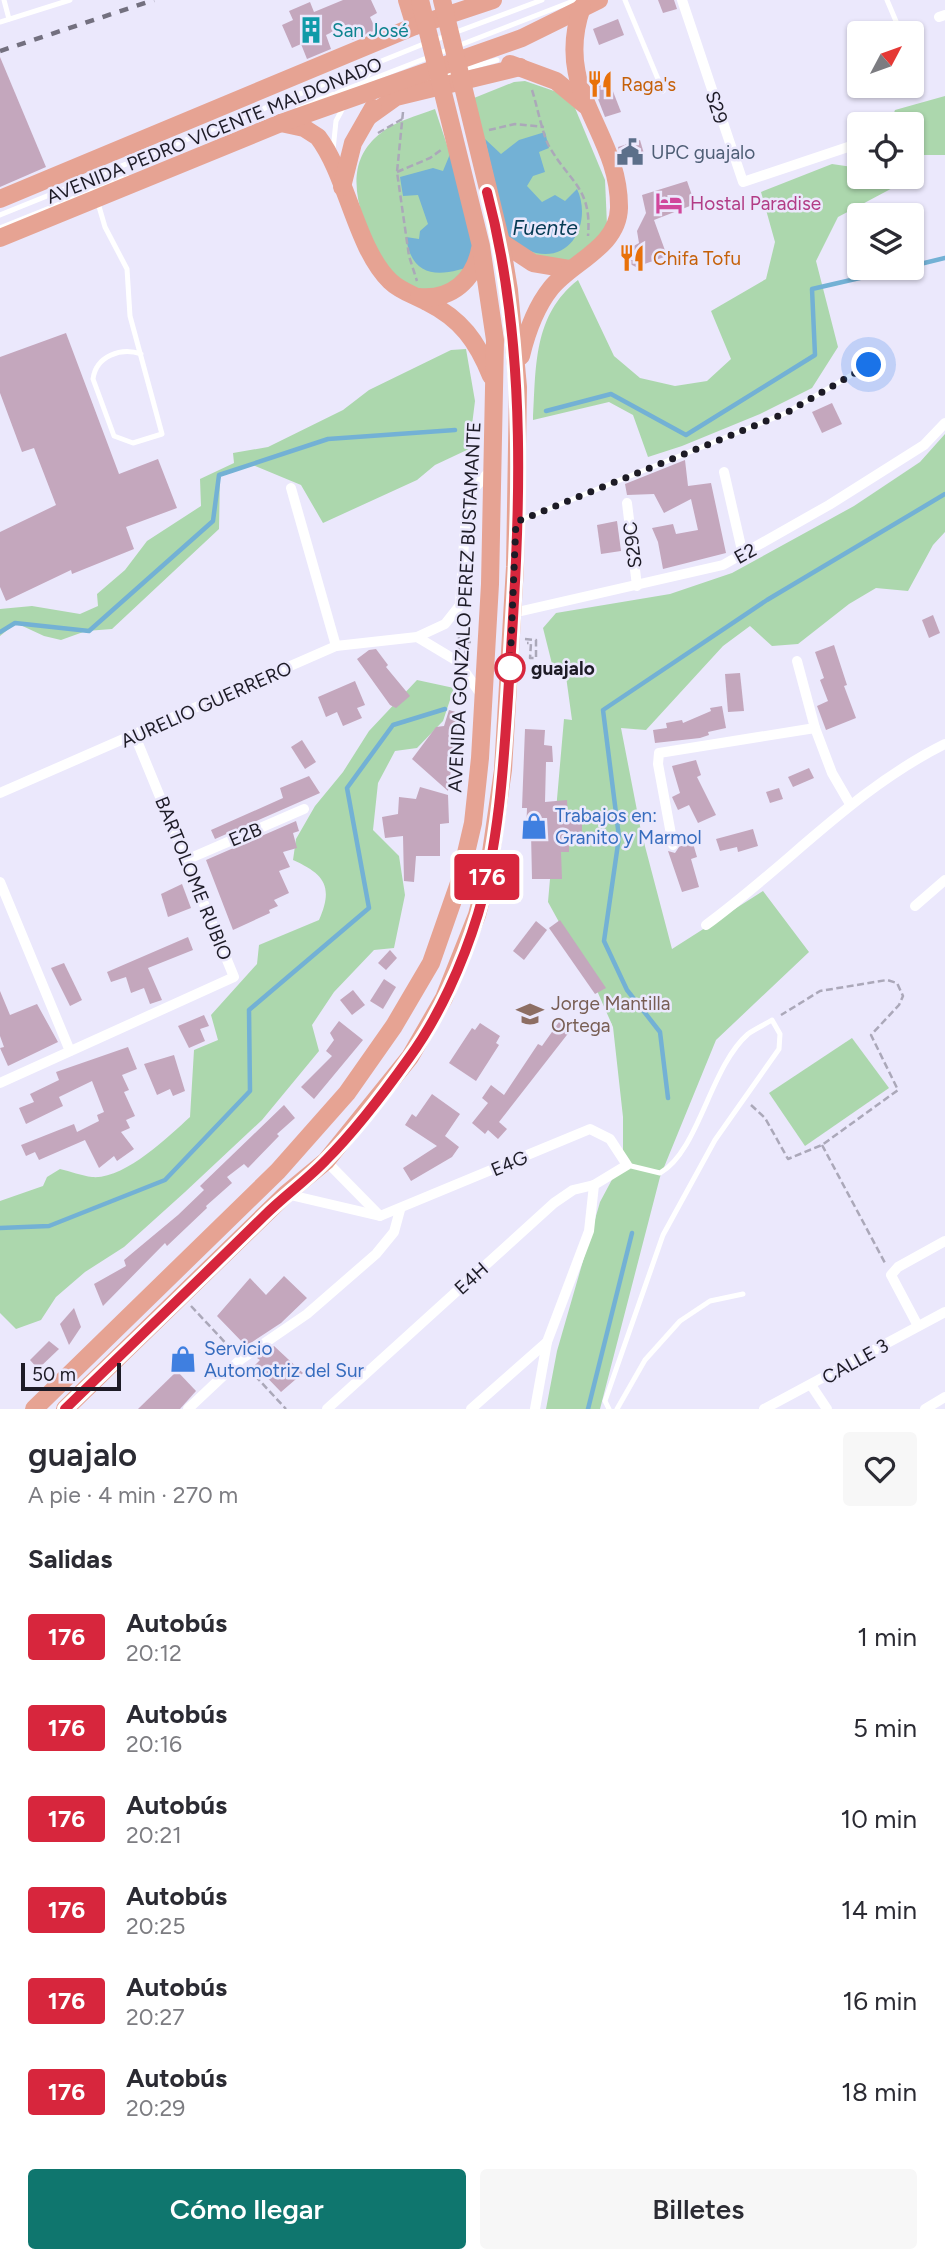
<!DOCTYPE html>
<html lang="es">
<head>
<meta charset="utf-8">
<style>
	body { margin:0; font-family:Figtree,sans-serif; background:#f7f7f7; color:#2b2b33; height:100vh; display:flex; flex-direction:column; font-size:26px; white-space:nowrap }
	* { box-sizing:border-box; margin:0 }
	p { font-size:23px; color:#7c7c81 }
	.icon { flex:none; width:38px; height:38px; fill:none; stroke:currentColor; stroke-width:2; stroke-linecap:round; stroke-linejoin:round }
	.map { position:relative; height:1409px; overflow:hidden }
	.panel { display:flex; flex-direction:column; background:#fff; flex:1 }
	.panel>* { flex:none }
	.badge { padding:0 14px; border-radius:5px; font-size:24px; line-height:46px }
	.needle { width:46px; rotate:49deg }
	.fabs { position:absolute; left:847px; top:21px; display:grid; gap:14px }
	.fabs a { display:grid; place-items:center; width:77px; height:77px; border-radius:7px; background:#fff; box-shadow:0 2px 5px #0004; font-size:35px }
	.scale { position:absolute; left:21px; bottom:18px; width:100px; box-sizing:border-box; padding-left:7px; border:4px solid #1d1b26; border-top:0; font-size:19px; line-height:24px; white-space:nowrap; color:#1d1b26; -webkit-text-stroke:5px #ebe8fc; paint-order:stroke }
	.you { position:absolute; width:35px; height:35px; margin:-18px; border:5px solid #fff; border-radius:50%; background:#1a73e8; box-shadow:0 0 0 10px #1a73e833 }
	.map>.badge { position:absolute; translate:-50% -50%; box-shadow:0 0 0 4px #fff }
	h2 { padding:0 28px; font-size:26px; line-height:63px }
	.round { display:grid; place-items:center; flex:none; width:74px; height:74px; border-radius:7px; background:#f7f7f7 }
	.head { display:flex; align-items:center; justify-content:space-between; height:119px; padding:0 28px }
	h1 { font-size:33px; font-weight:600; line-height:52px }
	.cta { display:flex; gap:14px; margin-top:auto; padding:14px 28px }
	.cta a { flex:1; height:80px; border-radius:7px; background:#0f766e; color:#fff; font-size:28px; font-weight:600; line-height:80px; text-align:center }
	.cta a+a { background:#f7f7f7; color:#2b2b33 }
	ul { padding:0; list-style:none }
	li { display:flex; align-items:center; gap:21px; height:91px; padding:0 28px }
	li div { flex:1 }
	li b { display:block; font-size:26px }
	li em { font-style:normal }
	li .badge { min-width:77px; font-weight:700; text-align:center }
	.map>svg:first-child { display:block }
</style>
</head>
<body>
<div class="map">
<svg width="945" height="1409" viewBox="0 0 945 1409">
	<rect width="100%" height="100%" fill="#ebe8fc"/>
	<g fill="#acd7ad">
		<path d="M525 81 557 92 575 108 605 180 607 225 582 261 533 263 489 161 474 98 514 82Z"/>
		<path d="M945 96V155H923L912 169V124H890L895 110Z"/>
		<path d="M435 109 450 154 478 264 432 297 388 280C370 234 331 171 381 133 395 121 417 116 435 109Z"/>
		<path d="M832 164 859 168V177H905L900 184 838 217 816 261 838 347 812 388 760 414 682 446 648 457 633 415 609 402 533 420C536 367 533 315 578 280L614 356 640 378 675 386 707 381 731 359 711 311 766 279 775 242 761 192Z"/>
		<path d="M466 349 475 401 469 449 435 465 417 480 323 523 301 485 253 465 220 475 219 529 112 629 86 631 61 640 44 636 16 623 0 636V609L32 606 80 614 98 606 97 594 125 570 147 541 201 506 200 479 234 463 233 453 268 447 343 410 369 390 451 350Z"/>
		<path d="M945 434V532L933 545 908 591 876 588 849 604 798 644 772 646 750 626 723 646 646 730 621 728 641 831 672 949 763 891 809 952 716 1040 660 1177 600 1409H546L557 1351 600 1202 623 1159V1117L613 1027 598 993 548 902 564 719 572 720 565 669 552 664 543 628 556 613 670 594 732 573 854 506 920 462Z"/>
		<path d="M417 680 454 688 443 721 417 748 395 751 378 783 373 830 399 856 405 895 394 948 374 950 334 992 312 1025 319 1051 262 1120 185 1192 124 1247 85 1272 56 1297 41 1320 16 1329 0 1313V1201L43 1186 47 1177 60 1169C70 1171 82 1176 92 1177 124 1180 168 1137 190 1117L194 1050 218 1040 211 1015 257 964 259 945 319 920C334 886 324 874 293 860L296 839 315 806 343 772 369 731Z"/>
		<path d="M852 1038 889 1088 805 1146 769 1093Z"/>
	</g>
	<g fill="#73b1d5">
		<path d="M545 132 549 148 539 152 545 172 533 176 527 186 542 202 555 195 565 201 577 189C591 218 575 261 536 253 525 250 516 242 507 236L485 139 501 154 519 140Z"/>
		<path d="M450 154 478 264C444 276 412 282 406 237L419 239 420 231 428 224 418 195 403 196 400 177 433 168 443 171Z"/>
	</g>
	<g fill="none" stroke-linecap="round" stroke-linejoin="round">
		<g stroke="#73b1d5" stroke-width="4.5">
			<path d="M912 266 945 258"/>
			<path d="M546 411 611 394 686 435 815 355 812 289 903 268"/>
			<path d="M0 632 15 623 89 631 213 521 219 475 328 439 455 430"/>
			<path d="M668 1098 660 1032 627 990 604 941 619 837 603 710 767 600 945 494"/>
			<path d="M0 1228 49 1226 165 1180 250 1091 249 1010 369 908 347 788 393 725 445 709"/>
			<path d="M588 1409 632 1233"/>
		</g>
	</g>
	<g fill="#c4a7bd">
		<path d="M343 0H371L377 13 370 17 376 30 352 40 347 25 326 35 331 49 307 59 301 44 292 48 282 25 293 20 289 11 310 2 314 12Z"/>
		<path d="M658 0H674L677 9 663 13Z"/>
		<path d="M618 19 624 35 599 45 593 29Z"/>
		<path d="M0 57 46 167 0 187Z"/>
		<path d="M607 76 621 112 605 117 591 81Z"/>
		<path d="M640 140 645 157 623 163 618 147Z"/>
		<path d="M687 181 695 204 654 220 667 256 636 267 628 263 632 247 639 243 637 231 646 213 642 195Z"/>
		<path d="M66 333 119 474 158 459 177 508 126 527 134 549 72 574 71 570 6 601 0 587V532L56 505 34 448 22 452 0 393V357Z"/>
		<path d="M832 403 842 424 822 433 812 412Z"/>
		<path d="M685 460 688 486 711 483 726 553 663 569 658 542 652 528 673 524 676 534 698 530 691 499 664 513 654 494 627 495 625 484Z"/>
		<path d="M617 521 621 551 601 554 597 525Z"/>
		<path d="M933 615 940 633 929 638 922 620Z"/>
		<path d="M834 645 847 685 844 686 856 718 826 730 817 706 828 701 820 680 824 678 815 652Z"/>
		<path d="M376 649 388 665 386 667 410 696 396 708 390 705 357 659 369 650Z"/>
		<path d="M740 673 744 711 728 712 725 674Z"/>
		<path d="M355 681 365 705 357 708 362 718 343 726 337 712 326 717 318 697Z"/>
		<path d="M722 706 726 728 708 732 709 735 700 738 655 743 653 730 667 728 666 723 682 720 683 723 711 711 710 708Z"/>
		<path d="M449 710 459 713 448 791 412 759 436 727 444 726Z"/>
		<path d="M525 729 545 730 544 745 552 746 553 762H546L545 802 567 800 568 821H582V835H569V852H561L562 879H532L531 833H526L527 808H522Z"/>
		<path d="M302 740 316 762 305 769 291 747Z"/>
		<path d="M696 760 701 775 697 777 716 815 698 823 689 805 678 810 672 797 680 793 672 766Z"/>
		<path d="M809 768 814 778 793 787 788 777Z"/>
		<path d="M309 776 320 793 215 839 211 830 283 798 280 788Z"/>
		<path d="M420 787 448 795 449 823 440 824V856H416L414 882 404 881 403 836 385 838 382 817 398 814 399 797 416 799Z"/>
		<path d="M779 788 783 799 770 803 766 792Z"/>
		<path d="M296 821 299 831 293 833 297 848 283 852 290 867 279 871 289 893 274 900 278 906 269 910 270 913 233 930 206 860Z"/>
		<path d="M753 829 758 846 738 852 737 847 720 851 716 839Z"/>
		<path d="M692 840 697 857 691 859 699 887 682 892 668 851 675 853 681 844Z"/>
		<path d="M182 884 191 908 168 917 161 894Z"/>
		<path d="M560 920 606 988 595 994 549 928Z"/>
		<path d="M536 921 547 930 524 960 513 951Z"/>
		<path d="M188 937 193 950 148 968 162 1000 150 1004 144 988 131 993 126 977 111 982 107 972Z"/>
		<path d="M390 950 397 958 386 970 378 963Z"/>
		<path d="M64 963 82 1000 70 1006 51 968Z"/>
		<path d="M384 979 396 987 383 1009 370 1001Z"/>
		<path d="M353 990 365 1005 352 1015 340 1000Z"/>
		<path d="M0 991 10 1015 37 1004 58 1042 8 1066 0 1048 4 1047 0 1036Z"/>
		<path d="M204 1015 209 1026 200 1029 205 1041 189 1048 178 1026Z"/>
		<path d="M339 1021 363 1040 314 1099 301 1087 332 1056 326 1051 334 1040 330 1033Z"/>
		<path d="M559 1022 570 1031 499 1122 507 1129 498 1139 488 1130 485 1134 472 1123 488 1103 482 1098 491 1085 504 1095 538 1044 542 1046Z"/>
		<path d="M480 1023 500 1036 496 1043 499 1045 476 1081 449 1063 472 1028 475 1030Z"/>
		<path d="M128 1047 137 1069 122 1075 129 1090 124 1092 135 1116 126 1120 130 1128 121 1132 134 1149 117 1161 114 1156 99 1168 85 1140 39 1160 35 1152 26 1156 21 1145 74 1124 77 1132 99 1121 97 1115 104 1112 92 1081 59 1097 63 1106 26 1124 19 1108 34 1102 30 1094 59 1080 56 1072Z"/>
		<path d="M174 1055 185 1091 173 1096 170 1089 157 1095 144 1064Z"/>
		<path d="M432 1094 460 1114 445 1136 459 1147 452 1157 411 1181 403 1168 437 1146 405 1125 412 1114 416 1117Z"/>
		<path d="M284 1105 295 1118 277 1134 279 1136 248 1168 244 1164 227 1177 232 1183 206 1206 207 1208 167 1246 165 1243 103 1306 94 1284 126 1266 124 1260 178 1215 204 1190 200 1186Z"/>
		<path d="M284 1276 307 1298 281 1323 246 1346 217 1316 250 1278 266 1295Z"/>
		<path d="M74 1308 81 1327 69 1345 60 1324Z"/>
		<path d="M49 1341 59 1349 38 1369 30 1360Z"/>
		<path d="M274 1346 303 1373 281 1392 255 1365 260 1360 257 1358Z"/>
		<path d="M177 1371 196 1391 180 1409H138Z"/>
	</g>
	<g fill="none" stroke-linecap="round" stroke-linejoin="round">
		<g stroke="#aba8b9" stroke-width="2.5" stroke-dasharray="7 3.5" stroke-linecap="butt">
			<path d="M532 90C537 105 543 137 550 148 571 183 592 189 588 236"/>
			<path d="M403 112 397 172 409 256 417 281"/>
			<path d="M489 130 515 124 544 127"/>
			<path d="M378 133 404 118"/>
			<path d="M397 172 430 158 441 150"/>
			<path d="M525 639 536 640V658H530L531 643H527"/>
			<path d="M459 650V635L473 636"/>
			<path d="M465 654 466 642H471"/>
			<path d="M751 1105 765 1118 788 1159 822 1145 898 1090 871 1035 899 1005 903 996 897 983 887 980 820 991 781 1015"/>
			<path d="M822 1145 885 1263"/>
			<path d="M191 1306 234 1352"/>
			<path d="M248 1368 286 1409"/>
		</g>
		<g stroke="#fff" stroke-width="5">
			<path d="M4 0 9 19"/>
			<path d="M625 0 663 91"/>
			<path d="M887 0 901 33"/>
			<path d="M0 22 70 0"/>
			<path d="M435 40 542 0"/>
			<path d="M912 45 921 54"/>
			<path d="M440 76 497 60"/>
			<path d="M362 81 379 63"/>
			<path d="M298 108 576 0"/>
			<path d="M333 150 336 121 344 106"/>
			<path d="M98 203 105 227 127 269 130 316 162 434 133 443 114 436 93 379C96 356 121 347 141 354"/>
			<path d="M0 215 426 43"/>
			<path d="M0 228 127 177"/>
			<path d="M521 520 786 413 869 365"/>
			<path d="M609 1409 605 1401 663 1235 715 1140 779 1049 780 1034 772 1020C764 1025 755 1029 748 1034 710 1067 699 1151 660 1173L627 1165"/>
			<path d="M617 1409 645 1360 680 1321 710 1301 743 1294"/>
		</g>
		<g stroke="#fff" stroke-width="10">
			<path d="M682 0 743 182 854 145"/>
			<path d="M939 17 945 15"/>
			<path d="M724 472 743 555"/>
			<path d="M291 488 336 646"/>
			<path d="M627 503 637 586"/>
			<path d="M513 613 723 565 829 505 924 445 945 423"/>
			<path d="M417 637 457 661 483 697"/>
			<path d="M797 661 815 728"/>
			<path d="M0 793 336 646 417 637 445 624 460 605 467 496 490 471"/>
			<path d="M673 845 658 764 659 753 815 728 832 773 850 804"/>
			<path d="M186 860 304 809"/>
			<path d="M0 882 70 1051"/>
			<path d="M915 906 945 880"/>
			<path d="M706 925C787 866 854 789 945 744"/>
			<path d="M0 1083 234 977 135 736"/>
			<path d="M326 1161 380 1216"/>
			<path d="M286 1194 380 1216 590 1129 610 1139 627 1165 594 1185 573 1190 554 1203 327 1409"/>
			<path d="M918 1326 891 1275 898 1267 945 1241"/>
			<path d="M811 1385 827 1409"/>
			<path d="M188 1409 240 1360 307 1314 376 1254 394 1232 400 1210"/>
			<path d="M471 1409 547 1342"/>
			<path d="M535 1409 547 1342 589 1231 594 1185"/>
			<path d="M764 1409 945 1312"/>
			<path d="M925 1409 945 1397"/>
		</g>
		<g stroke="#e6a393" stroke-width="18">
			<path d="M407 0 415 26"/>
			<path d="M510 64 556 81 585 105"/>
			<path d="M368 117 396 97 520 67"/>
			<path d="M281 123 304 128 318 137C347 175 356 248 390 281 400 291 414 295 427 302 461 319 477 341 491 376"/>
			<path d="M342 187 353 143 373 108"/>
			<path d="M0 199 415 26 493 0"/>
			<path d="M0 238 281 123 522 38 599 0"/>
			<path d="M501 242 533 263 569 269"/>
			<path d="M419 297C452 300 474 280 480 249"/>
			<path d="M521 356C527 331 535 308 551 288 572 262 618 247 619 208 620 132 552 92 582 7"/>
			<path d="M34 1409 278 1171 347 1093 394 1026 431 963 459 883 473 823 480 758 490 584 495 340 481 246 420 0"/>
			<path d="M65 1409 286 1194 326 1161 410 1057 444 998 477 915 488 873 503 770 515 567 518 387 509 290 501 242 442 0"/>
		</g>
		<path stroke="#73707f" stroke-width="4.5" stroke-dasharray="9 9" stroke-linecap="butt" d="M0 51 154 0"/>
	</g>
	<g fill="none" stroke-linecap="round" stroke-linejoin="round">
		<defs>
			<path id="line" d="M65 1409C131 1345 198 1281 264 1216 284 1196 307 1180 326 1160 356 1130 384 1093 409 1058 439 1017 463 963 478 914 500 840 504 758 509 681 520 518 529 351 487 192"/>
		</defs>
		<use href="#line" stroke="#fff" stroke-width="16"/>
		<use href="#line" stroke="#d7263d" stroke-width="10"/>
		<path stroke="#1d1b26" stroke-width="7" stroke-dasharray="0 12.6" d="M510 668 516 522 786 413 869 365"/>
	</g>
	<defs>
		<symbol id="building-bare" viewBox="-9 -9 18 18"><path d="M-4-6H4V6H1V3H-1V6H-4ZM-2.5-4.3h1.7v1.8h-1.7ZM.8-4.3h1.7v1.8H.8ZM-2.5-1h1.7V.8h-1.7ZM.8-1h1.7V.8H.8Z" fill="#0f9aa8" stroke="#ebe8fc" stroke-width="2.5" paint-order="stroke"/></symbol>
		<symbol id="restaurant-bare" viewBox="-9 -9 18 18"><path d="M-5-6h1v4h1v-4h1v4h1v-4h1v5L-1.5 .5V6h-2V.5L-5-1ZM5-6V6H3V1.5H1.5Q1.5-4 5-6Z" fill="#e8710a" stroke="#ebe8fc" stroke-width="2.5" paint-order="stroke"/></symbol>
		<symbol id="civic-bare" viewBox="-9 -9 18 18"><path d="M-.6-6.5H3V-4.5H.6V-3L4-1V1h2V6H-6V1h2V-1L-.6-3ZM-1.2 2.5V6h2.4V2.5Z" fill="#5c6f8a" stroke="#ebe8fc" stroke-width="2.5" paint-order="stroke"/></symbol>
		<symbol id="hotel-bare" viewBox="-9 -9 18 18"><path d="M-6-4.5h1.5V1H6V5H4.5V3h-9V5H-6ZM-4 0a1.8 1.8 0 1 1 3.6 0ZM.5 0V-2.5h3Q6-2.5 6 0Z" fill="#d1479c" stroke="#ebe8fc" stroke-width="2.5" paint-order="stroke"/></symbol>
		<symbol id="shop-bare" viewBox="-9 -9 18 18"><path d="M-5-2.5h2.3a2.7 3.5 0 0 1 5.4 0H5L5.5 6h-11ZM-1.5-2.5h3a1.5 2.3 0 0 0-3 0Z" fill="#3f7fe0" stroke="#ebe8fc" stroke-width="2.5" paint-order="stroke"/></symbol>
		<symbol id="school-bare" viewBox="-9 -9 18 18"><path d="M0-5L7-2L0 1L-7-2ZM-4 1L0 2.5L4 1V4Q0 6-4 4Z" fill="#8d6e63" stroke="#ebe8fc" stroke-width="2.5" paint-order="stroke"/></symbol>
	</defs>
	<g fill-rule="evenodd">
		<use href="#building-bare" x="292" y="11" width="38" height="38"/>
		<use href="#restaurant-bare" x="581" y="65" width="38" height="38"/>
		<use href="#civic-bare" x="611" y="133" width="38" height="38"/>
		<use href="#hotel-bare" x="650" y="184" width="38" height="38"/>
		<use href="#restaurant-bare" x="613" y="239" width="38" height="38"/>
		<use href="#shop-bare" x="515" y="807" width="38" height="38"/>
		<use href="#school-bare" x="511" y="995" width="38" height="38"/>
		<use href="#shop-bare" x="164" y="1340" width="38" height="38"/>
	</g>
	<circle fill="#fff" stroke="#d7263d" stroke-width="3.5" cx="510" cy="668" r="14"/>
	<g text-anchor="middle" stroke-width="5" stroke-linejoin="round" paint-order="stroke">
		<g font-size="19" fill="#0d838f" stroke="#ebe8fc" text-anchor="start">
			<text x="332" y="37">San José</text>
		</g>
		<g font-size="19" fill="#c56008" stroke="#ebe8fc" text-anchor="start">
			<text x="621" y="91">Raga's</text>
			<text x="653" y="265">Chifa Tofu</text>
		</g>
		<g font-size="19" fill="#1d1b26" stroke="#ebe8fc">
			<text transform="translate(717 107) rotate(72)" y="7">S29</text>
			<text transform="translate(214 130) rotate(-22)" y="7">AVENIDA PEDRO VICENTE MALDONADO</text>
			<text transform="translate(632 545) rotate(-97)" y="7">S29C</text>
			<text transform="translate(745 553) rotate(-29)" y="7">E2</text>
			<text transform="translate(464 607) rotate(-87)" y="7">AVENIDA GONZALO PEREZ BUSTAMANTE</text>
			<text transform="translate(206 704) rotate(-24)" y="7">AURELIO GUERRERO</text>
			<text transform="translate(245 834) rotate(-23)" y="7">E2B</text>
			<text transform="translate(194 878) rotate(68)" y="7">BARTOLOME RUBIO</text>
			<text transform="translate(509 1163) rotate(-23)" y="7">E4G</text>
			<text transform="translate(471 1278) rotate(-42)" y="7">E4H</text>
			<text transform="translate(855 1361) rotate(-29)" y="7">CALLE 3</text>
		</g>
		<g font-size="19" fill="#4e5e75" stroke="#ebe8fc" text-anchor="start">
			<text x="651" y="159">UPC guajalo</text>
		</g>
		<g font-size="19" fill="#b23c85" stroke="#ebe8fc" text-anchor="start">
			<text x="690" y="210">Hostal Paradise</text>
		</g>
		<g font-size="19" font-weight="bold" fill="#1d1b26" stroke="#ebe8fc" text-anchor="start">
			<text x="531" y="675">guajalo</text>
		</g>
		<g font-size="19" fill="#366cbe" stroke="#ebe8fc" text-anchor="start">
			<text x="555" y="822">Trabajos en:<tspan x="555" dy="22">Granito y Marmol</tspan></text>
			<text x="204" y="1355">Servicio<tspan x="204" dy="22">Automotriz del Sur</tspan></text>
		</g>
		<g font-size="19" fill="#785e54" stroke="#ebe8fc" text-anchor="start">
			<text x="551" y="1010">Jorge Mantilla<tspan x="551" dy="22">Ortega</tspan></text>
		</g>
		<g font-size="21" font-style="italic" fill="#063b54" stroke="#ebe8fc">
			<text x="545" y="235">Fuente</text>
		</g>
	</g>
</svg>
<div class="fabs">
<a><svg class="needle" viewBox="-14 -14 28 28"><path d="M0-13l5 13h-10z" fill="#e53935"/><path d="M0 13l5-13h-10z" fill="#7c7c81"/></svg></a>
<a><svg class="icon" aria-label="locate" viewBox="0 0 24 24"><circle cx="12" cy="12" r="6"/><path d="M12 2v4M12 18v4M2 12h4M18 12h4"/></svg></a>
<a><svg class="icon" aria-label="layers" viewBox="0 0 24 24"><path d="M12 4l9 5-9 5-9-5zM3 14l9 5 9-5"/></svg></a>
</div>
<div class="scale">50 m</div>
<div class="you" style="left:869px;top:365px"></div>
<b class="badge" style="left:487px;top:877px;background:#d7263d;color:#fff">176</b>
</div>
<section class="panel">
<div class="head"><div><h1>guajalo</h1><p>A pie · 4 min · 270 m</p></div><a class="round"><svg class="icon" aria-label="heart" viewBox="0 0 24 24"><path d="M12 20l-8-8c-3-5 5-10 8-4 3-6 11-1 8 4z"/></svg></a></div>
<h2>Salidas</h2>
<ul>
<li><span class="badge" style="background:#d7263d;color:#fff">176</span><div><b>Autobús</b><p>20:12</p></div><em>1 min</em></li>
<li><span class="badge" style="background:#d7263d;color:#fff">176</span><div><b>Autobús</b><p>20:16</p></div><em>5 min</em></li>
<li><span class="badge" style="background:#d7263d;color:#fff">176</span><div><b>Autobús</b><p>20:21</p></div><em>10 min</em></li>
<li><span class="badge" style="background:#d7263d;color:#fff">176</span><div><b>Autobús</b><p>20:25</p></div><em>14 min</em></li>
<li><span class="badge" style="background:#d7263d;color:#fff">176</span><div><b>Autobús</b><p>20:27</p></div><em>16 min</em></li>
<li><span class="badge" style="background:#d7263d;color:#fff">176</span><div><b>Autobús</b><p>20:29</p></div><em>18 min</em></li>
</ul>
<div class="cta"><a>Cómo llegar</a><a>Billetes</a></div>
</section>
</body>
</html>
